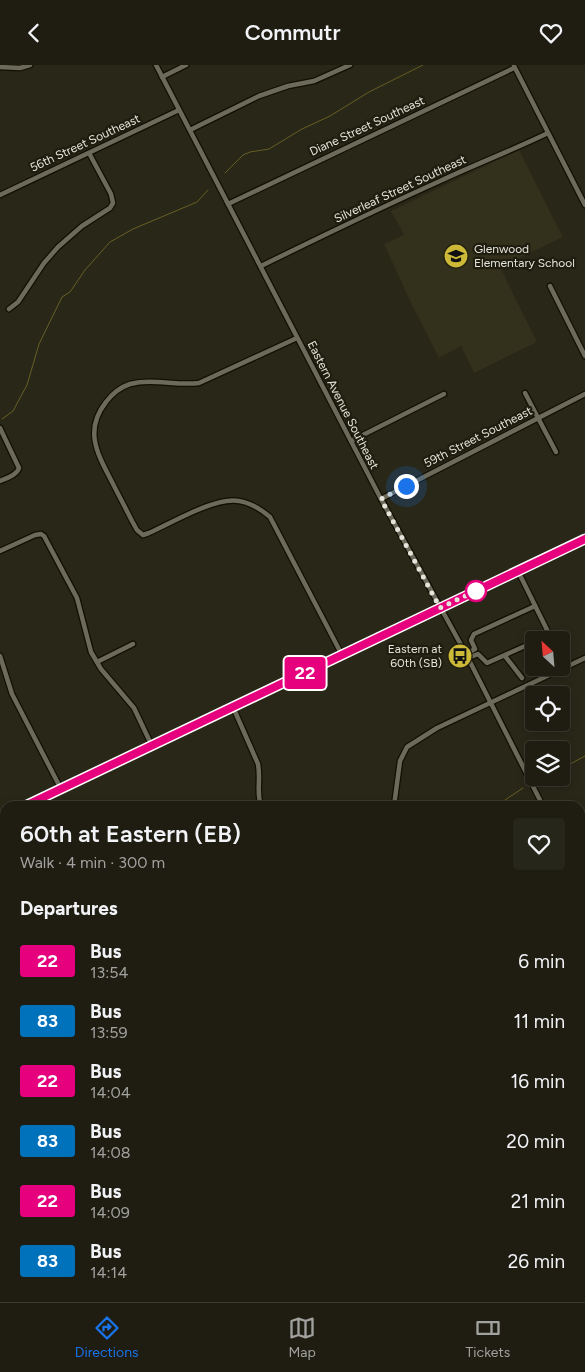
<!DOCTYPE html>
<html lang="en">
<head>
<meta charset="utf-8">
<style>
	body { margin:0; font-family:Figtree,sans-serif; background:#27261b; color:#f1f3f6; height:100vh; display:flex; flex-direction:column; font-size:19px; white-space:nowrap }
	* { box-sizing:border-box; margin:0 }
	p { font-size:16px; color:#a1a29f }
	.icon { flex:none; width:28px; height:28px; fill:none; stroke:currentColor; stroke-width:2; stroke-linecap:round; stroke-linejoin:round }
	.map { position:relative; flex:1; overflow:hidden }
	.details { position:absolute; left:0px; top:736px; width:585px; height:501px; display:flex; flex-direction:column; background:#1f1d12; border-radius:15px 15px 0 0; box-shadow:0 2px 8px #0003,0 0 0 1px #3c3b32 }
	.details>* { flex:none }
	.badge { padding:0 10px; border-radius:4px; font-size:18px; line-height:32px }
	.needle { width:32px; rotate:334deg }
	.fabs { position:absolute; left:525px; top:566px; display:grid; gap:10px }
	.fabs a { display:grid; place-items:center; width:45px; height:45px; border-radius:5px; background:#1f1d12; box-shadow:0 2px 8px #0003,0 0 0 1px #3c3b32; font-size:25px }
	.you { position:absolute; width:25px; height:25px; margin:-12px; border:4px solid #fff; border-radius:50%; background:#1a73e8; box-shadow:0 0 0 8px #1a73e833 }
	.map>.badge { position:absolute; translate:-50% -50%; box-shadow:0 0 0 2px #fff }
	h2 { padding:0 20px; font-size:19px; line-height:45px }
	.round { display:grid; place-items:center; flex:none; width:52px; height:52px; border-radius:5px; background:#27261b }
	.overview { display:flex; align-items:center; justify-content:space-between; height:85px; padding:0 20px }
	h1 { font-size:24px; font-weight:600; line-height:38px }
	ul { padding:0; list-style:none }
	li { display:flex; align-items:center; gap:15px; height:60px; padding:0 20px }
	li div { flex:1 }
	li b { display:block; font-size:19px }
	li em { font-style:normal }
	li .badge { min-width:55px; font-weight:700; text-align:center }
	header { display:flex; justify-content:space-between; align-items:center; height:65px; padding:0 20px; background:#1f1d12; font-size:22px; font-weight:600 }
	.tab-bar { display:flex; justify-content:space-around; align-items:center; height:70px; border-top:1px solid #3c3b32; background:#1f1d12; font-size:14px; color:#a1a29f }
	.tab-bar a { display:grid; justify-items:center; gap:2px }
	.tab-bar .current { color:#1a73e8 }
	.map>svg:first-child { display:block }
</style>
</head>
<body>
<header><svg class="icon" aria-label="back" viewBox="0 0 24 24"><path d="M15 5l-7 7 7 7"/></svg>Commutr<svg class="icon" aria-label="heart" viewBox="0 0 24 24"><path d="M12 20l-8-8c-3-5 5-10 8-4 3-6 11-1 8 4z"/></svg></header>
<div class="map">
<svg width="585" height="1237" viewBox="0 0 585 1237">
	<rect width="100%" height="100%" fill="#292718"/>
	<path fill="#33301b" d="M519 85 563 172 500 202 537 277 474 308 461 281 439 293 411 238 384 179 404 170 391 146Z"/>
	<g fill="none" stroke-linecap="round" stroke-linejoin="round">
		<g stroke="#675f24" stroke-width="1">
			<path d="M225 108 243 90 250 87 269 84 302 64 330 51 369 27 423 0"/>
			<path d="M2 354 13 346 27 320 39 279 62 232 70 227 85 205 110 177 133 164 197 137 208 125"/>
			<path d="M561 704 585 691"/>
			<path d="M541 714 545 712"/>
			<path d="M496 741 523 723"/>
			<path d="M0 1203 5 1200"/>
		</g>
		<defs>
			<g id="minor">
				<path d="M156 0 381 434 466 589 543 741"/>
				<path d="M514 1 585 140"/>
				<path d="M0 2 20 3 30 0"/>
				<path d="M162 12 186 0"/>
				<path d="M190 65 259 31 288 21 314 16 350 0"/>
				<path d="M0 130 179 45"/>
				<path d="M228 139 514 3"/>
				<path d="M261 201C320 172 380 143 440 116 476 99 513 85 548 68"/>
				<path d="M550 221 585 291"/>
				<path d="M9 244 18 237 44 198 58 182 82 161 110 143 113 138 111 129 89 88"/>
				<path d="M297 273 199 318C176 321 153 313 130 319 121 322 112 329 106 337 84 365 97 388 111 415 118 429 125 442 132 456L137 465 143 470 149 468C164 461 179 453 195 446 225 433 243 429 270 452L342 590"/>
				<path d="M525 328 556 387"/>
				<path d="M0 363 19 403C17 410 7 413 0 416"/>
				<path d="M351 376 444 329"/>
				<path d="M381 434 585 329"/>
				<path d="M0 486 35 470 41 469 44 471 77 533 91 587 101 604 134 643 152 681"/>
				<path d="M518 506 552 575"/>
				<path d="M539 575 550 570"/>
				<path d="M466 589 475 584 471 575 474 569 535 541"/>
				<path d="M0 591 12 629 61 724"/>
				<path d="M505 591 522 613"/>
				<path d="M468 593 478 589 487 598 534 577"/>
				<path d="M97 597 133 579"/>
				<path d="M233 642 258 699C261 714 256 727 261 741"/>
				<path d="M394 741 400 696 407 682 437 663 585 593"/>
				<path d="M0 788 5 798"/>
				<path d="M580 791 585 788"/>
				<path d="M0 808 5 818"/>
				<path d="M580 816 585 826"/>
				<path d="M0 841 5 838"/>
				<path d="M0 879V882"/>
				<path d="M0 943 5 944"/>
				<path d="M0 985 5 983"/>
				<path d="M0 1041 5 1053"/>
				<path d="M0 1067 5 1065"/>
				<path d="M0 1119 5 1117"/>
				<path d="M0 1172 5 1170"/>
				<path d="M293 1232 295 1237"/>
				<path d="M412 1232 414 1237"/>
			</g>
			<g id="major">
				<path d="M25 741 585 474"/>
				<path d="M0 753 5 751"/>
			</g>
			<g id="highway">
				<path d="M580 981 585 979"/>
				<path d="M580 1008 585 1006"/>
				<path d="M45 1237 54 1232"/>
				<path d="M100 1237 110 1232"/>
			</g>
		</defs>
		<use href="#minor" stroke="#120f03" stroke-width="7"/>
		<use href="#major" stroke="#120f03" stroke-width="8"/>
		<use href="#highway" stroke="#120f03" stroke-width="9"/>
		<use href="#minor" stroke="#6c6a5a" stroke-width="4.5"/>
		<use href="#major" stroke="#867d38" stroke-width="5.5"/>
		<use href="#highway" stroke="#978921" stroke-width="6"/>
	</g>
	<g fill="none" stroke-linecap="round" stroke-linejoin="round">
		<defs>
			<path id="line" d="M25 741 585 474"/>
		</defs>
		<use href="#line" stroke="#fff" stroke-width="11"/>
		<use href="#line" stroke="#e6007e" stroke-width="8"/>
		<path stroke="#e5e4da" stroke-width="5" stroke-dasharray="0 9" d="M406 421 381 434 440 543 484 522 476 526"/>
	</g>
	<defs>
		<symbol id="school-disc" viewBox="-11 -11 22 22"><circle r="9.5" fill="#ccb938" stroke="#1f1d0f"/><path d="M0-5L7-2L0 1L-7-2ZM-4 1L0 2.5L4 1V4Q0 6-4 4Z" fill="#111"/></symbol>
		<symbol id="bus-disc" viewBox="-11 -11 22 22"><circle r="9.5" fill="#ccb938" stroke="#1f1d0f"/><path d="M-5-6H5V4H4V6H2V4H-2V6H-4V4H-5ZM-3.5-4V0h7V-4ZM-3.5 1.2v1.5H-2V1.2ZM2 1.2v1.5H3.5V1.2Z" fill="#111"/></symbol>
	</defs>
	<g fill-rule="evenodd">
		<use href="#school-disc" x="442" y="177" width="28" height="28"/>
		<use href="#bus-disc" x="446" y="577" width="28" height="28"/>
	</g>
	<circle fill="#fff" stroke="#e6007e" stroke-width="2.5" cx="476" cy="526" r="10"/>
	<g text-anchor="middle" stroke-width="4.5" stroke-linejoin="round" paint-order="stroke">
		<g font-size="12" fill="#e5e4da" stroke="#1f1d0f">
			<text transform="translate(367 61) rotate(-25)" y="4">Diane Street Southeast</text>
			<text transform="translate(85 78) rotate(-25)" y="4">56th Street Southeast</text>
			<text transform="translate(400 124) rotate(-25)" y="4">Silverleaf Street Southeast</text>
			<text transform="translate(343 340) rotate(63)" y="4">Eastern Avenue Southeast</text>
			<text transform="translate(478 372) rotate(-27)" y="4">59th Street Southeast</text>
		</g>
		<g font-size="12" fill="#e5e4da" stroke="#1f1d0f" text-anchor="start">
			<text x="474" y="188">Glenwood<tspan x="474" dy="14">Elementary School</tspan></text>
			<text x="442" y="588" text-anchor="end">Eastern at<tspan x="442" dy="14">60th (SB)</tspan></text>
		</g>
	</g>
</svg>
<div class="fabs">
<a><svg class="needle" viewBox="-14 -14 28 28"><path d="M0-13l5 13h-10z" fill="#e53935"/><path d="M0 13l5-13h-10z" fill="#a1a29f"/></svg></a>
<a><svg class="icon" aria-label="locate" viewBox="0 0 24 24"><circle cx="12" cy="12" r="6"/><path d="M12 2v4M12 18v4M2 12h4M18 12h4"/></svg></a>
<a><svg class="icon" aria-label="layers" viewBox="0 0 24 24"><path d="M12 4l9 5-9 5-9-5zM3 14l9 5 9-5"/></svg></a>
</div>
<div class="you" style="left:406px;top:421px"></div>
<b class="badge" style="left:305px;top:608px;background:#e6007e;color:#fff">22</b>
<section class="details">
<div class="overview"><div><h1>60th at Eastern (EB)</h1><p>Walk · 4 min · 300 m</p></div><a class="round"><svg class="icon" aria-label="heart" viewBox="0 0 24 24"><path d="M12 20l-8-8c-3-5 5-10 8-4 3-6 11-1 8 4z"/></svg></a></div>
<h2>Departures</h2>
<ul>
<li><span class="badge" style="background:#e6007e;color:#fff">22</span><div><b>Bus</b><p>13:54</p></div><em>6 min</em></li>
<li><span class="badge" style="background:#0072bc;color:#fff">83</span><div><b>Bus</b><p>13:59</p></div><em>11 min</em></li>
<li><span class="badge" style="background:#e6007e;color:#fff">22</span><div><b>Bus</b><p>14:04</p></div><em>16 min</em></li>
<li><span class="badge" style="background:#0072bc;color:#fff">83</span><div><b>Bus</b><p>14:08</p></div><em>20 min</em></li>
<li><span class="badge" style="background:#e6007e;color:#fff">22</span><div><b>Bus</b><p>14:09</p></div><em>21 min</em></li>
<li><span class="badge" style="background:#0072bc;color:#fff">83</span><div><b>Bus</b><p>14:14</p></div><em>26 min</em></li>
</ul>
</section>
</div>
<nav class="tab-bar">
<a class="current"><svg class="icon" aria-label="directions" viewBox="0 0 24 24"><path d="M12 3l9 9-9 9-9-9zM9 14v-3h6M13 9l2 2-2 2"/></svg>Directions</a>
<a><svg class="icon" aria-label="map" viewBox="0 0 24 24"><path d="M3 6l6-2 6 2 6-2v14l-6 2-6-2-6 2zM9 4v14M15 6v14"/></svg>Map</a>
<a><svg class="icon" aria-label="tickets" viewBox="0 0 24 24"><path d="M3 7h18v10H3zM15 7v10"/></svg>Tickets</a>
</nav>
</body>
</html>
